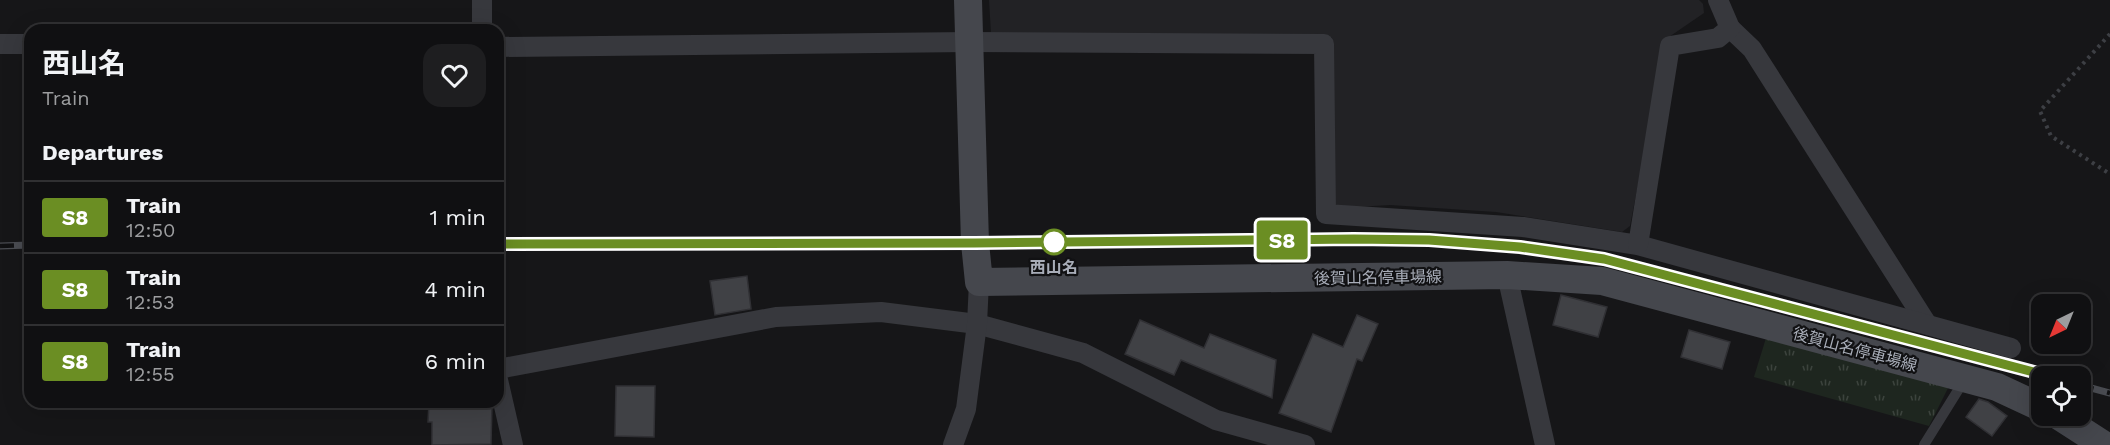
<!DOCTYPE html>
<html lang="en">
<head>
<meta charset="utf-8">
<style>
	body { margin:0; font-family:"Work Sans","Noto Sans JP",sans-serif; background:#1e1e20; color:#f1f3f6; height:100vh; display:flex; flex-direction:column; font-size:22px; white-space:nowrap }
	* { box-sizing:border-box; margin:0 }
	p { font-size:20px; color:#9c9d9f }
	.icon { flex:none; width:33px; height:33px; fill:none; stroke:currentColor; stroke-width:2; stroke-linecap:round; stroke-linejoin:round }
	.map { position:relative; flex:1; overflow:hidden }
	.panel { position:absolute; left:24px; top:24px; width:480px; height:384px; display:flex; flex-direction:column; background:#101012; border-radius:18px; box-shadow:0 6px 24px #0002,0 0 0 2px #303032 }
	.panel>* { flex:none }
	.badge { padding:0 12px; border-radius:4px; font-size:21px; line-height:39px }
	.needle { width:39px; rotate:223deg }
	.fabs { position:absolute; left:2031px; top:294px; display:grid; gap:12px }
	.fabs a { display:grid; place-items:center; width:60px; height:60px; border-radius:12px; background:#101012; box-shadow:0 6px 24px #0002,0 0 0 2px #303032; font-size:30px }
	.map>.badge { position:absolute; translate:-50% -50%; box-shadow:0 0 0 3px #fff }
	h2 { padding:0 18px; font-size:22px; line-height:54px }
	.round { display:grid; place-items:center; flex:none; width:63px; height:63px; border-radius:18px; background:#1e1e20 }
	.headline { display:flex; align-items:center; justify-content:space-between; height:102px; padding:0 18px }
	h1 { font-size:28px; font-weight:700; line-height:45px }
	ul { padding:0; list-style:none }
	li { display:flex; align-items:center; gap:18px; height:72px; padding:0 18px; border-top:2px solid #303032 }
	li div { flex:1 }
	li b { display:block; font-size:22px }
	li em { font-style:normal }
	li .badge { min-width:66px; font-weight:700; text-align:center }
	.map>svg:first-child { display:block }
</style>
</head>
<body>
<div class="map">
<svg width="2110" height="445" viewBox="0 0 2110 445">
	<defs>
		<pattern id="grass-tufts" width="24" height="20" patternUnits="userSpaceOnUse" patternTransform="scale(1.5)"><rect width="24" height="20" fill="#1e261f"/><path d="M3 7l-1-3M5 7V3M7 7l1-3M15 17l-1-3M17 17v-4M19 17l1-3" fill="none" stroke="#3c433d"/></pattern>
	</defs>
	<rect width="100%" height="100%" fill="#161618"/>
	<path fill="#222225" d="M989 0H1699L1703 4 1704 13 1666 39 1630 226 1622 232 1496 212 1390 205 1340 208 1333 202 1332 37 991 33Z"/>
	<path fill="url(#grass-tufts)" d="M1767 335 1950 384 1929 426 1754 377Z"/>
	<g fill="#404145" stroke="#303034" stroke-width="1.5">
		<path d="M747 276 751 309 715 315 710 281Z"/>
		<path d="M1561 295 1607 307 1598 337 1553 325Z"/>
		<path d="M1357 315 1378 324 1362 361 1357 359 1331 432 1279 413 1313 334 1343 347Z"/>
		<path d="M1140 320 1204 348 1210 334 1276 360 1272 398 1181 360 1174 375 1125 354Z"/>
		<path d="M1689 330 1730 342 1722 369 1681 357Z"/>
		<path d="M616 386H655L654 437 615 436Z"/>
		<path d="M1979 399 1988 402 2007 416 1992 436 1966 417Z"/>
		<path d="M429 402 492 405 491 444 432 445V422H428Z"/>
	</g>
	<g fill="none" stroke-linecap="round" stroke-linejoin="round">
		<path stroke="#3d3f44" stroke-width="4" stroke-dasharray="3 4.5" stroke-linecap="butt" d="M2110 34 2040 111 2051 136 2110 174"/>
		<path stroke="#37383d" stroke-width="10" d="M1924 445 1965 379"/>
		<g stroke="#37383d" stroke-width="20">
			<path d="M1730 28 1752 49 1927 324"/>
			<path d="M482 30V0"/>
			<path d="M0 44H30"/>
			<path d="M498 47 969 42 1324 44 1326 214 1523 227 1638 245 2011 348"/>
			<path d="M1638 245 1670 46 1718 38 1730 28 1718 0"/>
			<path d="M1507 275 1545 445"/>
			<path d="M498 369 776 317 881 312 977 324 1083 353 1216 420 1305 445"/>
			<path d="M498 380 513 445"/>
			<path d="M953 445 966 409 977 324 979 282"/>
		</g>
		<g stroke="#45474d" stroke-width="28">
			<path d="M968 0 975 243 979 282 1507 275 1602 281 1997 387 2042 408"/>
			<path d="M2059 416 2104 445"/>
		</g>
		<defs>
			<g id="rail">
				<path d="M498 244 975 243 1354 239 1429 240 1520 247 1604 259 2049 376"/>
				<path d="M0 246 30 245"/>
				<path d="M2080 385 2110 393"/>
			</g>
		</defs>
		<use href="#rail" stroke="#4a4c52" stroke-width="7"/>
		<use href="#rail" stroke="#111113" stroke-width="4.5" stroke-dasharray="14" stroke-linecap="butt"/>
	</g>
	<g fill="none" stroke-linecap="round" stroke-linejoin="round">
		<defs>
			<path id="line" d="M498 244 975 243 1354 239 1429 240 1520 247 1604 259 2049 376"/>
		</defs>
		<use href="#line" stroke="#fff" stroke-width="14"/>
		<use href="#line" stroke="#6b8e23" stroke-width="9"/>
	</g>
	<circle fill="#fff" stroke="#6b8e23" stroke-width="3" cx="1054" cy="242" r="12"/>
	<g text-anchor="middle" stroke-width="4.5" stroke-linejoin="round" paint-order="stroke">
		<g font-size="16" font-weight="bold" fill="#a8adb8" stroke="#111113">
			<text x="1054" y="273">西山名</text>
		</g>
		<g font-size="16" fill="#a8adb8" stroke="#111113">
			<text transform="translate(1378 277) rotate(-1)" y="6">後賀山名停車場線</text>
			<text transform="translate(1855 349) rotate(15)" y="6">後賀山名停車場線</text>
		</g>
	</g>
</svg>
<div class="fabs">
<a><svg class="needle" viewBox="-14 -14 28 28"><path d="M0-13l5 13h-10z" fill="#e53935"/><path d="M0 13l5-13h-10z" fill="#9c9d9f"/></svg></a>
<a><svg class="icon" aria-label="locate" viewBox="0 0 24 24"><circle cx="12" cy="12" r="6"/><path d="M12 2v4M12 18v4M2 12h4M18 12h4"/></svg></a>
</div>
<b class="badge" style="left:1282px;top:240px;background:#6b8e23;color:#fff">S8</b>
<section class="panel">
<div class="headline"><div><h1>西山名</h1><p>Train</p></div><a class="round"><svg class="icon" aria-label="heart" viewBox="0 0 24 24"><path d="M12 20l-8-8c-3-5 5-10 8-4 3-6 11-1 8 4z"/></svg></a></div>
<h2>Departures</h2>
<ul>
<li><span class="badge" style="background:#6b8e23;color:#fff">S8</span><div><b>Train</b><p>12:50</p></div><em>1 min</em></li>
<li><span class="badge" style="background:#6b8e23;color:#fff">S8</span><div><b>Train</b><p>12:53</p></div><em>4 min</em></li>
<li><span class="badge" style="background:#6b8e23;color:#fff">S8</span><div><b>Train</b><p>12:55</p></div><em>6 min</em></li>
</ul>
</section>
</div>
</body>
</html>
